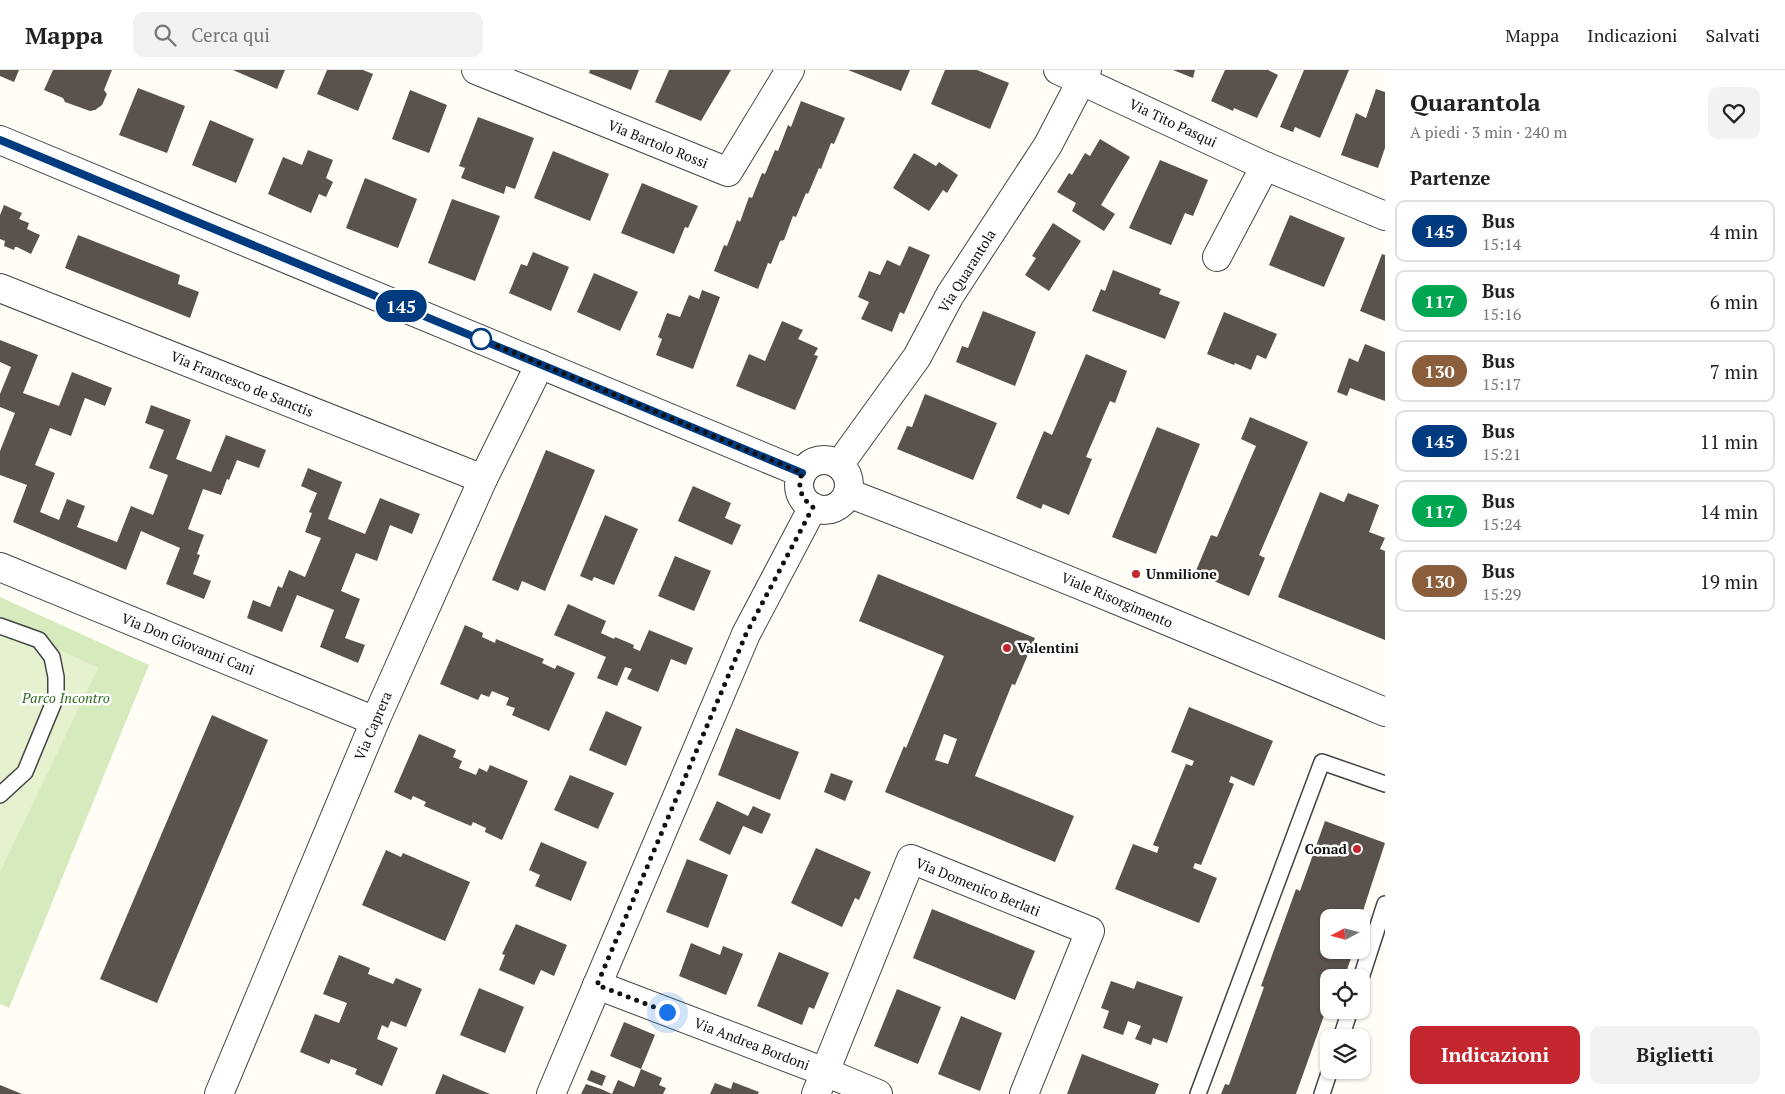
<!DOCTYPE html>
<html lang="it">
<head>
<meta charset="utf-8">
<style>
	body { margin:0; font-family:"PT Serif",serif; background:#f2f2f2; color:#222; height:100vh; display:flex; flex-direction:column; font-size:19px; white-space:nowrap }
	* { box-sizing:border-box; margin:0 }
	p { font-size:16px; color:#767676 }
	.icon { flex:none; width:28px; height:28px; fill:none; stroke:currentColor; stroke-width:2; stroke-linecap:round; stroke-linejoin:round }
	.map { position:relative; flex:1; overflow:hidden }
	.sheet { display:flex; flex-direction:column; background:#fff; width:400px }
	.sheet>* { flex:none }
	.badge { padding:0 10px; border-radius:16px; font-size:18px; line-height:32px }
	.needle { width:32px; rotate:263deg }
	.controls { position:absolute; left:1320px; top:839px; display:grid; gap:10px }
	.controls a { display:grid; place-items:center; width:50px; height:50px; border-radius:10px; background:#fff; box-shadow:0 1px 4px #0004; font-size:25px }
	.you { position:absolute; width:25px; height:25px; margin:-12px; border:4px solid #fff; border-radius:50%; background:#1a73e8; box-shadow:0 0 0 8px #1a73e833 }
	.map>.badge { position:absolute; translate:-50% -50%; box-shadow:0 0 0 2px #fff }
	h2 { padding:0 25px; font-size:19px; line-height:45px }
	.round { display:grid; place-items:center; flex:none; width:52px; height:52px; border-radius:10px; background:#f2f2f2 }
	.summary { display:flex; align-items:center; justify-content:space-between; height:85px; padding:0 25px }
	h1 { font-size:24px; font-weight:700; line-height:38px }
	.action { display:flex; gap:10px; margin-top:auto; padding:10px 25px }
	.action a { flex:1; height:58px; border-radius:10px; background:#c4262e; color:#fff; font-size:20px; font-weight:700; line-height:58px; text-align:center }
	.action a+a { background:#f2f2f2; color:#222 }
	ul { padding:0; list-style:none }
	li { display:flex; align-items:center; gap:15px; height:62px; margin:0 10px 8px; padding:0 15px; border:2px solid #e0e0e0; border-radius:10px }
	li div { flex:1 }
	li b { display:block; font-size:19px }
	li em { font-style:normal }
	li .badge { min-width:55px; font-weight:700; text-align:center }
	header { display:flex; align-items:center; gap:30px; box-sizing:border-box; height:70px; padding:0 25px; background:#fff; border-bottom:1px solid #e0e0e0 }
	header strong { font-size:24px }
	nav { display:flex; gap:28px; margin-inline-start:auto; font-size:18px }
	.search { width:350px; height:45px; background:#f2f2f2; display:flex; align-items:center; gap:12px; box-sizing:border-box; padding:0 18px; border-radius:10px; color:#767676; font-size:19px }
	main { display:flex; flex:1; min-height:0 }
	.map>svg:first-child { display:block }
</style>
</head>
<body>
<header>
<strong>Mappa</strong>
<div class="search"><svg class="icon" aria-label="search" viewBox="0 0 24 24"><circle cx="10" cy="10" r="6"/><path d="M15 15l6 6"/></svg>Cerca qui</div>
<nav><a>Mappa</a><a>Indicazioni</a><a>Salvati</a></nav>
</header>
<main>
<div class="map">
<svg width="1385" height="1024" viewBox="0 0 1385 1024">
	<rect width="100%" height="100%" fill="#fffdf5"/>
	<path fill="#d5ebbd" d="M0 527 149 595 9 938 0 934Z"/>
	<path fill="#e6f2cf" d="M0 552 98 598 0 802Z"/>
	<g fill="#5a524d" fill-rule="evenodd">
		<path d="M0 0H19L14 12 0 6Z"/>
		<path d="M53 0H112L104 20 107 24 102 35 95 40 90 41 65 32 63 28 44 20Z"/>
		<path d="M233 0H285L277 19Z"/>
		<path d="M327 0H363L373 4 358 41 317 24Z"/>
		<path d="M590 0H639L631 20 589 3Z"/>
		<path d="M669 0H731L701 51 655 32Z"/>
		<path d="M848 0H910L901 21Z"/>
		<path d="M945 0H977L1009 13 990 59 931 34Z"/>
		<path d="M1173 0H1195L1193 8Z"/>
		<path d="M1225 0H1268L1278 5 1257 48 1234 38 1233 41 1211 31Z"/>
		<path d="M1304 0H1349L1320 68 1295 57 1293 62 1280 57Z"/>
		<path d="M138 18 185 36 167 83 119 65Z"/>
		<path d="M1376 19 1385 22V78L1378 98 1341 85 1356 43 1366 48Z"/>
		<path d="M410 20 447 35 429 83 392 69Z"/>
		<path d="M801 31 845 48 834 74 831 73 821 99 819 98 808 124 806 123 796 147 793 146 784 170 780 171 771 194 768 193 758 219 714 201 724 175 727 176 737 150 740 152 749 127 752 128 762 103 765 104 775 80 778 81 788 55 791 57Z"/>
		<path d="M478 47 534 68 515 119 506 116 504 124 461 108 465 98 459 96Z"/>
		<path d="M210 50 254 69 236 113 192 95Z"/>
		<path d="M1100 69 1130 87 1101 135 1115 144 1104 161 1072 141 1076 133 1057 122 1069 103 1072 105 1085 83 1090 86Z"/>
		<path d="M308 80 333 90 326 108 333 112 326 127 319 124 311 143 268 124 283 87 302 95Z"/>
		<path d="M553 81 609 104 590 151 534 128Z"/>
		<path d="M914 83 936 96 939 92 958 105 947 123 943 120 929 141 893 118Z"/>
		<path d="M1160 90 1208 110 1193 146 1185 143 1171 175 1129 158Z"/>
		<path d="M365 108 417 129 398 178 346 158Z"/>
		<path d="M642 113 698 136 688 158 685 157 674 184 621 163Z"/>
		<path d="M452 129 500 146 475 211 428 193Z"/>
		<path d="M4 135 22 143 19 149 29 153 27 159 40 165 31 184 17 177H15L14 180 4 176 5 171 0 169V145Z"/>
		<path d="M1290 145 1345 168 1324 217 1269 195Z"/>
		<path d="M1053 153 1081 171 1049 221 1025 205 1036 188 1032 186Z"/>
		<path d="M78 165 180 205 178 214 199 222 190 248 65 198Z"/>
		<path d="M909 176 930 185 904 244 900 242 892 262 861 249 869 232 858 227 869 201 880 205 887 190 900 196Z"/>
		<path d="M533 182 569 197 551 241 509 223 521 194 527 196Z"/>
		<path d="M1382 184 1385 185V251L1360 241Z"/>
		<path d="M1113 200 1161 219 1159 224 1180 232 1165 269 1092 241 1101 219 1105 221Z"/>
		<path d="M594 203 638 222 620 261 577 242Z"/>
		<path d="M702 220 720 227 693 299 656 285 662 269 658 267 667 243 680 247 689 225 699 229Z"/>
		<path d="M983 241 1036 262 1015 316 956 292 962 276 968 278Z"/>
		<path d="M1224 242 1277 264 1266 289 1257 285 1251 300 1235 293 1234 295 1207 284Z"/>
		<path d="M782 251 803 260 798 269 818 278 814 285 818 286 795 340 736 316 749 284 765 291Z"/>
		<path d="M0 270 38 285 23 323 59 336 72 302 112 318 105 336 85 328 71 366 50 358 35 395 55 403 40 442 59 450 67 429 85 436 77 457 117 472 131 436 153 445 168 405 149 398 164 360 145 353 151 335 191 350 176 389 211 402 226 365 266 380 259 398 237 390 229 410 227 409 221 425 203 419 188 459 204 465 197 484 200 485 193 504 211 511 204 529 166 514 180 478 141 461 126 500 13 452 27 415 0 405V381L15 343 0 337V324L11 297 0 292Z"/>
		<path d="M1365 274 1385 282V331L1350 318 1347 326 1337 322 1349 288 1358 292Z"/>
		<path d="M1086 284 1127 301 1115 333 1110 331 1086 387 1092 389 1069 445 1043 434 1041 439 1016 428 1044 361 1052 365Z"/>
		<path d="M925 324 997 353 973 410 897 379 907 356 912 357Z"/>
		<path d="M1250 347 1308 372 1259 485 1265 488 1249 526 1195 503 1211 465 1217 467 1256 376 1241 369Z"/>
		<path d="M1157 357 1200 374 1156 484 1112 467Z"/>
		<path d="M546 380 595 400 545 521 522 511 518 521 492 510Z"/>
		<path d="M308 398 342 412 328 449 365 464 380 428 420 444 412 464 390 455 377 491 356 483 341 521 360 529 345 568 365 575 358 593 320 577 334 540 317 533 297 525 282 562 247 548 253 530 270 537 278 516 282 518 289 500 305 507 321 468 305 462 312 443 309 442 317 423 301 416Z"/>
		<path d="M693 416 731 433 725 448 741 455 732 475 678 451Z"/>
		<path d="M1320 422 1344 432 1348 423 1379 435 1369 462 1385 468 1380 479 1385 481V570L1278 527Z"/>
		<path d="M605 445 638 459 614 515 594 507 592 511 580 506Z"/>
		<path d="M675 486 711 501 694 541 658 526Z"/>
		<path d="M878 504 1035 568 1015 615 1012 614 975 706 1074 746 1055 792 885 722 904 676 906 678 944 586 859 551ZM944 664 957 669 948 694 935 690Z"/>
		<path d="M568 534 606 551 601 563 614 569 615 567 634 575 633 578 640 581 649 560 693 578 686 595 671 589 658 622 627 609 632 599 625 597 617 616 597 608 606 587 554 565Z"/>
		<path d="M465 555 483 563 482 567 495 573 496 569 544 589 542 593 555 599 557 595 575 603 549 661 512 645 515 638 506 635 509 628 492 621 489 627 481 624 478 630 440 614Z"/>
		<path d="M1189 637 1273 671 1254 716 1231 706 1229 712 1234 714 1201 795 1195 793 1193 798 1217 808 1199 853 1115 819 1133 774 1157 783 1159 777 1153 775 1186 694 1192 696 1194 691 1171 682Z"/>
		<path d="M606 641 642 657 626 696 589 680Z"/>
		<path d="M212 645 268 670 157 933 100 909Z"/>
		<path d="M736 658 799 682 780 730 718 705Z"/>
		<path d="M419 664 456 680 453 687 462 691 459 698 476 705 479 698 487 702 490 695 528 711 502 770 485 762 486 758 473 752 471 756 424 736 426 732 413 726 411 730 394 722Z"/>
		<path d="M831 703 853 711 845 731 824 722Z"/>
		<path d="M570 705 614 723 598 759 554 740Z"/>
		<path d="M717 731 748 746 753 736 771 744 762 764 743 756 730 785 699 770Z"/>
		<path d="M1325 751 1385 773 1362 844 1366 846 1361 858V848H1329V880H1354L1344 908H1329V940H1326L1296 1024H1221L1225 1014 1229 1015 1264 917 1261 916 1296 819 1300 821Z"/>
		<path d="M541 772 587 792 571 831 535 816 540 805 529 800Z"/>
		<path d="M816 778 871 802 859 830 855 828 842 857 791 833Z"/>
		<path d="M386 780 401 787 403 783 470 812 445 871 362 835Z"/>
		<path d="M687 789 728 805 708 858 666 842Z"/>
		<path d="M932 839 1035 881 1015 930 913 888Z"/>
		<path d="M516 854 567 875 554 906 541 900 534 915 499 900 505 885 502 884Z"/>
		<path d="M691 873 720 885 723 876 743 884 726 925 679 906Z"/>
		<path d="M779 882 829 903 814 939 809 937 802 955 757 936Z"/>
		<path d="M339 885 370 898 368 904 393 914 396 908 422 919 406 957 391 951 388 958 382 955 377 969 398 978 382 1016 355 1004 357 999 331 989 329 994 300 982 315 944 339 953 347 933 323 924Z"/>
		<path d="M1111 911 1134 919 1137 911 1183 927 1167 973 1153 968 1151 975 1135 969 1141 956 1128 951 1123 965 1103 958 1109 941 1101 938Z"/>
		<path d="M479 918 524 937 505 983 460 965Z"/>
		<path d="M897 919 941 937 918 994 874 976Z"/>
		<path d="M961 946 1002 963 980 1021 938 1004Z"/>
		<path d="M624 952 655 965 641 999 610 986Z"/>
		<path d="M1082 984 1159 1014 1155 1024H1067Z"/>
		<path d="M641 999 662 1008 659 1015 666 1018 663 1024H612L618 1010 634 1017Z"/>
		<path d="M591 1000 606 1006 602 1016 587 1010Z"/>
		<path d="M443 1004 452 1008 490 1024H435Z"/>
		<path d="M733 1012 759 1022 758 1024H710L715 1013 731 1019Z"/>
		<path d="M586 1014 601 1019 612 1024H581Z"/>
		<path d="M0 1015 22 1024H0Z"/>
	</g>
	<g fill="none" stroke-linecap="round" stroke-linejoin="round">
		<defs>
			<g id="service">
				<path d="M0 556 39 570 52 587 56 607V627L25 702 0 725"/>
				<path d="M1361 908 1385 834"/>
				<path d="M1341 968 1350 940"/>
				<path d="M1198 1024 1322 692 1385 714"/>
				<path d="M1322 1024 1330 1000"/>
			</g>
			<g id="minor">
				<path d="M476 0 728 102 790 0"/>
				<path d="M1058 0 1265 96 1385 146"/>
				<path d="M1217 187 1265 96"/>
				<path d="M0 218 483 409"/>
				<path d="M839 395 917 287 950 225 1048 75 1087 0"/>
				<path d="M0 497 375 651"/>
				<path d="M597 915 825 1002 878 1024"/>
				<path d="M219 1024 375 651 483 409 540 294"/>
				<path d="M816 1024 911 789 1090 861 1024 1024"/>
			</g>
			<g id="tertiary">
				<path d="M0 70 802 403"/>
				<circle cx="824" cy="415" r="25"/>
				<path d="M848 423C1028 492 1207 567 1385 642"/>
				<path d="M551 1024 746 564 813 437"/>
			</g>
		</defs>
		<use href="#service" stroke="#444" stroke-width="18"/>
		<use href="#minor" stroke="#444" stroke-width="30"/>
		<use href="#tertiary" stroke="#444" stroke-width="30"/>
		<use href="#service" stroke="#fff" stroke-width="15"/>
		<use href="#minor" stroke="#fff" stroke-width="28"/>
		<use href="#tertiary" stroke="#fff" stroke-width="28"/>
	</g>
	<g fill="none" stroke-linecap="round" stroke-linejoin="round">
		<defs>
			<path id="line" d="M0 70 802 403"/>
		</defs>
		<use href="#line" stroke="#fff" stroke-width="11"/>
		<use href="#line" stroke="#003b80" stroke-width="8"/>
		<path stroke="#111" stroke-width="5" stroke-dasharray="0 9" d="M481 269 802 403C797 418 801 428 813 437L746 564 597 915 667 942"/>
	</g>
	<circle fill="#fff" stroke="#003b80" stroke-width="2.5" cx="481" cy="269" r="10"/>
	<g fill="#c4262e" stroke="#fff" stroke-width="2">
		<circle cx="1136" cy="504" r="5"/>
		<circle cx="1007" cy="578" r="5"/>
		<circle cx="1357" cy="779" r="5"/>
	</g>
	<g text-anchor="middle" stroke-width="5" stroke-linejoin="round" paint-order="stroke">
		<g font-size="14" fill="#111" stroke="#fff">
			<text transform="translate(1173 53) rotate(25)" y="5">Via Tito Pasqui</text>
			<text transform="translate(658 74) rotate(22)" y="5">Via Bartolo Rossi</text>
			<text transform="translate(967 201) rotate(-58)" y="5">Via Quarantola</text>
			<text transform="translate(242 314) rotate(22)" y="5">Via Francesco de Sanctis</text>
			<text transform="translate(1117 530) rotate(23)" y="5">Viale Risorgimento</text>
			<text transform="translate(188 574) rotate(22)" y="5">Via Don Giovanni Cani</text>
			<text transform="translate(373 656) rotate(-67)" y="5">Via Caprera</text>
			<text transform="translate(978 817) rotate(22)" y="5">Via Domenico Berlati</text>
			<text transform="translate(752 974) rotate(21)" y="5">Via Andrea Bordoni</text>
		</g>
		<g font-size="14" font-weight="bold" fill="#111" stroke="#fff" text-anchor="start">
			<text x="1146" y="509">Unmilione</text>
			<text x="1017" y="583">Valentini</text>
			<text x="1347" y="784" text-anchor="end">Conad</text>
		</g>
		<g font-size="14" font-style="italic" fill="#2f6b1f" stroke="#fff">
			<text x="66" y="633">Parco Incontro</text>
		</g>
	</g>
</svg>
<div class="controls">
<a><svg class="needle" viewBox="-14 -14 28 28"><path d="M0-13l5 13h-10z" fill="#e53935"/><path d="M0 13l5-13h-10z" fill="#767676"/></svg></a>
<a><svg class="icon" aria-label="locate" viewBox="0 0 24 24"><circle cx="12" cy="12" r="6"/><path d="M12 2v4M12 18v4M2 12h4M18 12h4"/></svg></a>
<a><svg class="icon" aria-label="layers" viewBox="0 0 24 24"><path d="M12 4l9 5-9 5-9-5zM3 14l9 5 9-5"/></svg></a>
</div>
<div class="you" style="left:667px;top:942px"></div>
<b class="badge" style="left:401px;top:236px;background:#003b80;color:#fff">145</b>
</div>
<section class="sheet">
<div class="summary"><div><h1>Quarantola</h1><p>A piedi · 3 min · 240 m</p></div><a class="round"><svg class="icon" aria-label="heart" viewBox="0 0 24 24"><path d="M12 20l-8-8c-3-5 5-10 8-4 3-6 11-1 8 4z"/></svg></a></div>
<h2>Partenze</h2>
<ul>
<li><span class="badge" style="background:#003b80;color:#fff">145</span><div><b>Bus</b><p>15:14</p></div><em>4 min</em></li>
<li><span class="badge" style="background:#00a651;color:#fff">117</span><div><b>Bus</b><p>15:16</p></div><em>6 min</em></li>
<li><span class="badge" style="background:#8b5e3c;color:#fff">130</span><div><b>Bus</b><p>15:17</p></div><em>7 min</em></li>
<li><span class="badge" style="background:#003b80;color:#fff">145</span><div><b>Bus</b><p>15:21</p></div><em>11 min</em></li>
<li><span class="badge" style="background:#00a651;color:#fff">117</span><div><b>Bus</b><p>15:24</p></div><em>14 min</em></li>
<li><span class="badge" style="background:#8b5e3c;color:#fff">130</span><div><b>Bus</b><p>15:29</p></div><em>19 min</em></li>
</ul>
<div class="action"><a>Indicazioni</a><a>Biglietti</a></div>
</section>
</main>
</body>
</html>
